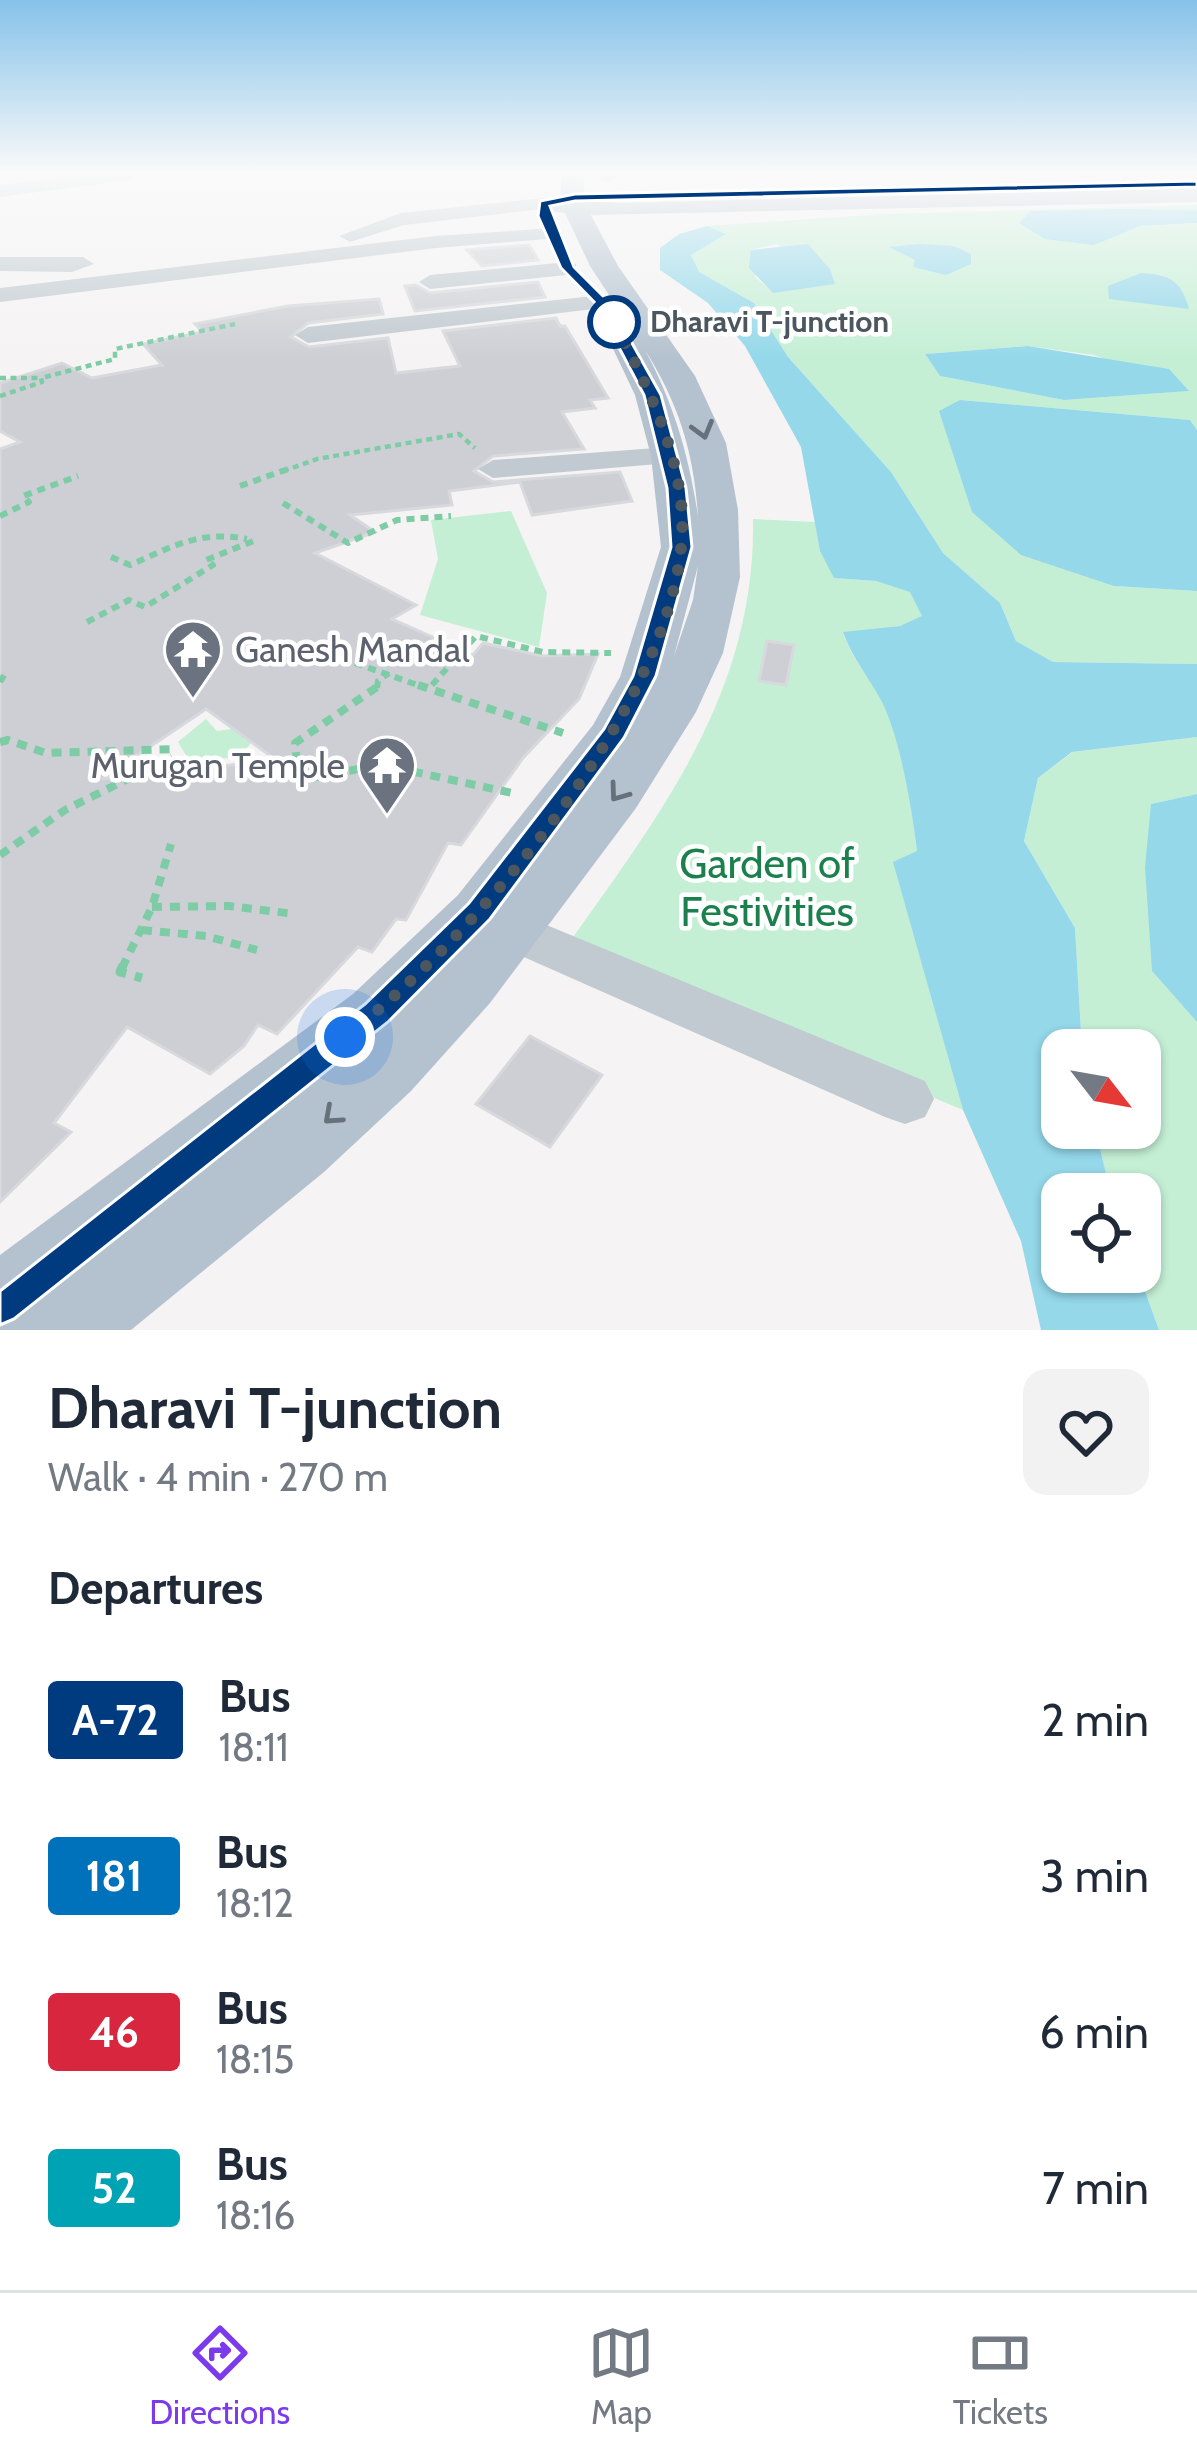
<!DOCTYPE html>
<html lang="en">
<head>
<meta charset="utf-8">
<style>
	body { margin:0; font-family:Cabin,sans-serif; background:#f2f2f3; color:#1f2937; height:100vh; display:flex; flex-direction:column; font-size:45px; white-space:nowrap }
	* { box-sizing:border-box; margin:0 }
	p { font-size:39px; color:#747a83 }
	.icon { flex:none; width:66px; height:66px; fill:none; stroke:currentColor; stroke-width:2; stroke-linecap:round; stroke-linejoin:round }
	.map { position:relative; height:1330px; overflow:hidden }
	.side { display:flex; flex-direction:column; background:#fff; flex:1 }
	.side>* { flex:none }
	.badge { padding:0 24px; border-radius:9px; font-size:42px; line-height:78px }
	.needle { width:78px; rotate:121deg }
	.tools { position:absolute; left:1041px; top:1029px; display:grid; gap:24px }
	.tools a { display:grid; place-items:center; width:120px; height:120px; border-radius:24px; background:#fff; box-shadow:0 3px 9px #0004; font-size:60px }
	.you { position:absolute; width:60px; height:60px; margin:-30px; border:9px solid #fff; border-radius:50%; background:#1a73e8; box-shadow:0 0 0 18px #1a73e833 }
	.map>.badge { position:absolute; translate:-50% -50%; box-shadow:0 0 0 6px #fff }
	h2 { padding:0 48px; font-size:45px; line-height:108px }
	.round { display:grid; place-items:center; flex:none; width:126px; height:126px; border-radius:24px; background:#f2f2f3 }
	.overview { display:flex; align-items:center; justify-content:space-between; height:204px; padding:0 48px }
	h1 { font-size:57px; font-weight:700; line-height:90px }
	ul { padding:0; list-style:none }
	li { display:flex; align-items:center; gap:36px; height:156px; padding:0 48px }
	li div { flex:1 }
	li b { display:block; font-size:45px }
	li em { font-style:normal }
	li .badge { min-width:132px; font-weight:700; text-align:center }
	.tabs { display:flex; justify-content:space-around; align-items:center; height:168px; border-top:3px solid #e0e1e3; background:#fff; font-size:33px; color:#747a83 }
	.tabs a { display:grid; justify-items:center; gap:6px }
	.tabs .current { color:#7c3aed }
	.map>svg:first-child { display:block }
</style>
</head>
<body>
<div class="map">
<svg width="1197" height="1330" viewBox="0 0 1197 1330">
	<rect width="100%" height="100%" fill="#f5f3f3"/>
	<g fill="#c4efd5" fill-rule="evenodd">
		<path d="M1197 205V210L1032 211 1093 245 1140 226 1197 223V430L1190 420 960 400 1114 586 1197 591V664L1053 662 1016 641 1000 603 943 553 891 472 788 357 754 303 698 272 691 255 724 235 707 226 885 214ZM777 244 835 283 773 292 756 278 751 250ZM1028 346 1094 355 1188 391 1064 400 940 376 925 354Z"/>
		<path d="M511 511 547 593 539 647 420 615 438 559 431 520Z"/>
		<path d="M753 519 815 522 820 551 835 578 876 581 911 592 923 617 900 626 843 633C852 659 869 677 882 700 901 737 912 810 917 852L894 863 963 1110 568 944C663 811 756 690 753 519Z"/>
		<path d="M206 719 217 731 251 726 256 736 240 757 177 762 187 757 178 742Z"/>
		<path d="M1197 737V794L1151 804 1152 971 1197 1022V1330H1159L1138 1272 1140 1194H1111L1095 1128H1140V1050H1082L1075 928 1024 841 1038 778 1073 752Z"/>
	</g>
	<g fill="#94d8ea">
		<path d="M1122 209 1197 210V223L1140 226 1094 245 1045 239 1019 223 1031 211Z"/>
		<path d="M707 226 726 234 691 255 699 272 754 303 788 357 891 472 943 553 1000 603 1016 641 1053 662 1197 664V737L1072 752 1038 778 1024 841 1075 928 1082 1050H1062V1128H1095L1111 1194H1062V1272H1138L1159 1330H1041L1021 1241 963 1110 893 862 917 851C912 810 900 736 881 700 868 676 852 658 843 632L900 626 922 616 910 592 876 581 834 578 820 551 801 447 745 346 708 303 660 270V248L679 234Z"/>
		<path d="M808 244 830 269 835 284 773 293 749 268 751 250Z"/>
		<path d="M919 244 954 246 971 254V264L946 275 913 267 915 260 889 247Z"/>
		<path d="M1141 273C1170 275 1181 280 1189 309L1109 299 1108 286Z"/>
		<path d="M1028 346 1169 369 1189 391 1064 400 940 376 925 354Z"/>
		<path d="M960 400 1190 420 1197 430V591L1114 586 1021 555 972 512 939 411Z"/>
		<path d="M1197 794V1022L1152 971 1145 867 1151 804Z"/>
	</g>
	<g fill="#cdcfd4" stroke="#d7d9dd" stroke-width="3" fill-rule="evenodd">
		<path d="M529 245 538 260 482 266 467 250Z"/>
		<path d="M538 282 545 297 415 311 405 286 416 285 430 293Z"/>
		<path d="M379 299 383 314 308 323 291 337 309 347 388 338 396 373 460 366 443 331 556 318 560 326H565L608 398 590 400 595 408 562 412 584 449 493 456 474 471 493 482 620 472 632 501 532 515 520 482 449 491 452 505 350 515 375 532 315 553 416 605 392 619 473 655 483 643 542 656 598 654 579 699 523 758 461 845 448 843 406 920 396 919 372 952 358 947 277 1034 258 1025 244 1046 210 1074 127 1027 54 1123 71 1132 0 1202V449L20 442 0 431V383L62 363 92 378 162 365 143 344 203 332 195 324 288 306ZM206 709 276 760 102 779Z"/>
		<path d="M767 641 794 645 786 685 759 681Z"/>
		<path d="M530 1036 602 1075 550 1147 476 1104Z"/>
	</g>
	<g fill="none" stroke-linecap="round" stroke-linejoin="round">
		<g stroke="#7dcca5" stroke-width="4.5" stroke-dasharray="6 4.5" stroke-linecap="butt">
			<path d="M0 378H41"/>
			<path d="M0 396 42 382 41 378 115 359V349L235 324"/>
			<path d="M283 471 317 459 459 434 475 448"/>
		</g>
		<g stroke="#7dcca5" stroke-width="6" stroke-dasharray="8 6" stroke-linecap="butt">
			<path d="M240 486 291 468"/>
			<path d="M283 503 348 543 397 520 451 516"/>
			<path d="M0 516 29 502 23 496 78 476"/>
			<path d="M111 557 130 565C174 546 199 530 247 539"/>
			<path d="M87 622 129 600 145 607 213 565 206 560 256 540"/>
			<path d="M355 663 426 688"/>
			<path d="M0 682 5 674"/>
			<path d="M432 685 476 636 543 652 611 653"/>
			<path d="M377 688 378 681 389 673"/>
		</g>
		<g stroke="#7dcca5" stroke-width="8" stroke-dasharray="10 8" stroke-linecap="butt">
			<path d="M418 685 563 733"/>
			<path d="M0 742 8 740 46 753 177 749"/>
			<path d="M297 762 295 743 380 685"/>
			<path d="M296 781 400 761 401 769 517 794"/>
			<path d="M0 855 65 810 172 757"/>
			<path d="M152 907 229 906 295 914"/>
			<path d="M142 930 206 936 257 950"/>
			<path d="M122 968 152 907 171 844"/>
		</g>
		<path stroke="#7dcca5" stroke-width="9" stroke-dasharray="14 9" stroke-linecap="butt" d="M123 965 120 972 142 978"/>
		<g fill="#c1cad0" fill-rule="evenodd">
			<path d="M95 173 138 174 129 180 0 197V185Z"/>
			<path d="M601 173H619L609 182 602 180Z"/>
			<path d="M544 198 554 204 551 208 404 225 350 242 339 236 401 213Z"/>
			<path d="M552 228 562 234 559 238 436 248 0 302V288L436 236Z"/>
			<path d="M0 257H83L94 264 72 272 0 271Z"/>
			<path d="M568 262 576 264V274L430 289 419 282 430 275Z"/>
			<path d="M602 295 614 302 610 307 308 343 295 335 308 327Z"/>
			<path d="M670 447 681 450 685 456 681 462 493 478 478 469 493 460Z"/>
			<path d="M515 912 925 1081 934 1099 925 1117 905 1124 885 1117 497 945 490 931 497 917Z"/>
		</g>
		<path fill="#b4c2cf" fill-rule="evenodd" d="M561 173H583L585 200 622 203 1197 188V202L591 215 618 266 695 376 726 443 738 510 740 577 723 653 696 712 636 808 490 1003 411 1091 324 1172 131 1330H0V1255L353 994 458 895 593 725 620 677 661 547 651 456 635 395 606 334 610 327H630L590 266 565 213 540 210 537 205 540 200 561 198ZM645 350C679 404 694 453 698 516 689 456 674 404 645 350ZM698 566 693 600 674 656Z"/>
	</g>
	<defs><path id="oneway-chevron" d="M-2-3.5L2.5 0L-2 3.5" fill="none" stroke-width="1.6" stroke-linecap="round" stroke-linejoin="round" transform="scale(3)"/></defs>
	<g stroke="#65717b">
		<use href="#oneway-chevron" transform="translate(703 430) rotate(74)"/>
		<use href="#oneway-chevron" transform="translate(618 793) rotate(126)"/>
		<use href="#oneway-chevron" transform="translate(332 1116) rotate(138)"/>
	</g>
	<linearGradient id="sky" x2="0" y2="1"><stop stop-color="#86c2e9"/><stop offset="0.48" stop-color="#fafafa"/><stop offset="1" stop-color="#fafafa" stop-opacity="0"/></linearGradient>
	<rect width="1197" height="359" fill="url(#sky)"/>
	<path fill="#003b80" stroke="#fff" stroke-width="3" d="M1197 181V187L575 201 550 206 574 267 609 302 661 395 686 488 692 547 656 676 624 738 490 919 388 1022 14 1319 0 1325V1291L365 1004 469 903 604 729 633 676 671 547 667 488 644 395 596 304 561 268 538 216 540 201 575 194Z"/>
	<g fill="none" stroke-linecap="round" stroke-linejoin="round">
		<path stroke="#4b565f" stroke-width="12" stroke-dasharray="0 21.6" d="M345 1037C474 938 664 715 681 548 690 470 649 388 614 322"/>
	</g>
	<defs>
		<symbol id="temple-pin" viewBox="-11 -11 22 30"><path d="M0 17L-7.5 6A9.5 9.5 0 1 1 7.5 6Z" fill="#6b7280" stroke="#fff"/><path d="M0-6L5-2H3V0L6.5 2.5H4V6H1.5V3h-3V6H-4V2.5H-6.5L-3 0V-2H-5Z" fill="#fff"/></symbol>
	</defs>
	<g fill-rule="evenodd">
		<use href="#temple-pin" x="160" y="616" width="66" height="90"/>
		<use href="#temple-pin" x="354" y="732" width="66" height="90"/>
	</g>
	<circle fill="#fff" stroke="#003b80" stroke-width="6" cx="614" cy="322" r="24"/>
	<g text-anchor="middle" stroke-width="9" stroke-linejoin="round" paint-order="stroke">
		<g font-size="30" font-weight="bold" fill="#4b565f" stroke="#fff" text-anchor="start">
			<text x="650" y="332">Dharavi T-junction</text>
		</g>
		<g font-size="36" fill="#5b616d" stroke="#fff" text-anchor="start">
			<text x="235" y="662">Ganesh Mandal</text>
			<text x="345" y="778" text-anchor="end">Murugan Temple</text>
		</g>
		<g font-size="42" fill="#1c804e" stroke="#fff">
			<text x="767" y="878">Garden of<tspan x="767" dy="48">Festivities</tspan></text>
		</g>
	</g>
</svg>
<div class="tools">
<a><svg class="needle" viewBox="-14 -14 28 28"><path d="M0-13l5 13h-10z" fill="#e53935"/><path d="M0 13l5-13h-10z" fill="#747a83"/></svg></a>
<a><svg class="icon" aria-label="locate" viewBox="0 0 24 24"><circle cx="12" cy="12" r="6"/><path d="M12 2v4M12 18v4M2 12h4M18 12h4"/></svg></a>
</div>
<div class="you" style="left:345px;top:1037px"></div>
</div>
<section class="side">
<div class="overview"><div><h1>Dharavi T-junction</h1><p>Walk · 4 min · 270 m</p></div><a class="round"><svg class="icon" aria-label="heart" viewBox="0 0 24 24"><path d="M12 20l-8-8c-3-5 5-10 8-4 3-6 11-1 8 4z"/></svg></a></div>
<h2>Departures</h2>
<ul>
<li><span class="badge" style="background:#003b80;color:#fff">A-72</span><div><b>Bus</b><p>18:11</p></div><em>2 min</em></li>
<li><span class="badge" style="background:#0072bc;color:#fff">181</span><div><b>Bus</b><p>18:12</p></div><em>3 min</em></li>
<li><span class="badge" style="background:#d7263d;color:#fff">46</span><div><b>Bus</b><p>18:15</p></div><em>6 min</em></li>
<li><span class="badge" style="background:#00a3b4;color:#fff">52</span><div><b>Bus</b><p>18:16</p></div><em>7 min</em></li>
</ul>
</section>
<nav class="tabs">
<a class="current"><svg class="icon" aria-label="directions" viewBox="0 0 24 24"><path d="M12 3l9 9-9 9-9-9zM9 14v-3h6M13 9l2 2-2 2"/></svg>Directions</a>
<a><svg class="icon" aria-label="map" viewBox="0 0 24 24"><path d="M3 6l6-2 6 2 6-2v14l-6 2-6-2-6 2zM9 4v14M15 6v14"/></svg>Map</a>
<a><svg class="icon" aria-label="tickets" viewBox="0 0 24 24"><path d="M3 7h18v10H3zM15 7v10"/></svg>Tickets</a>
</nav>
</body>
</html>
